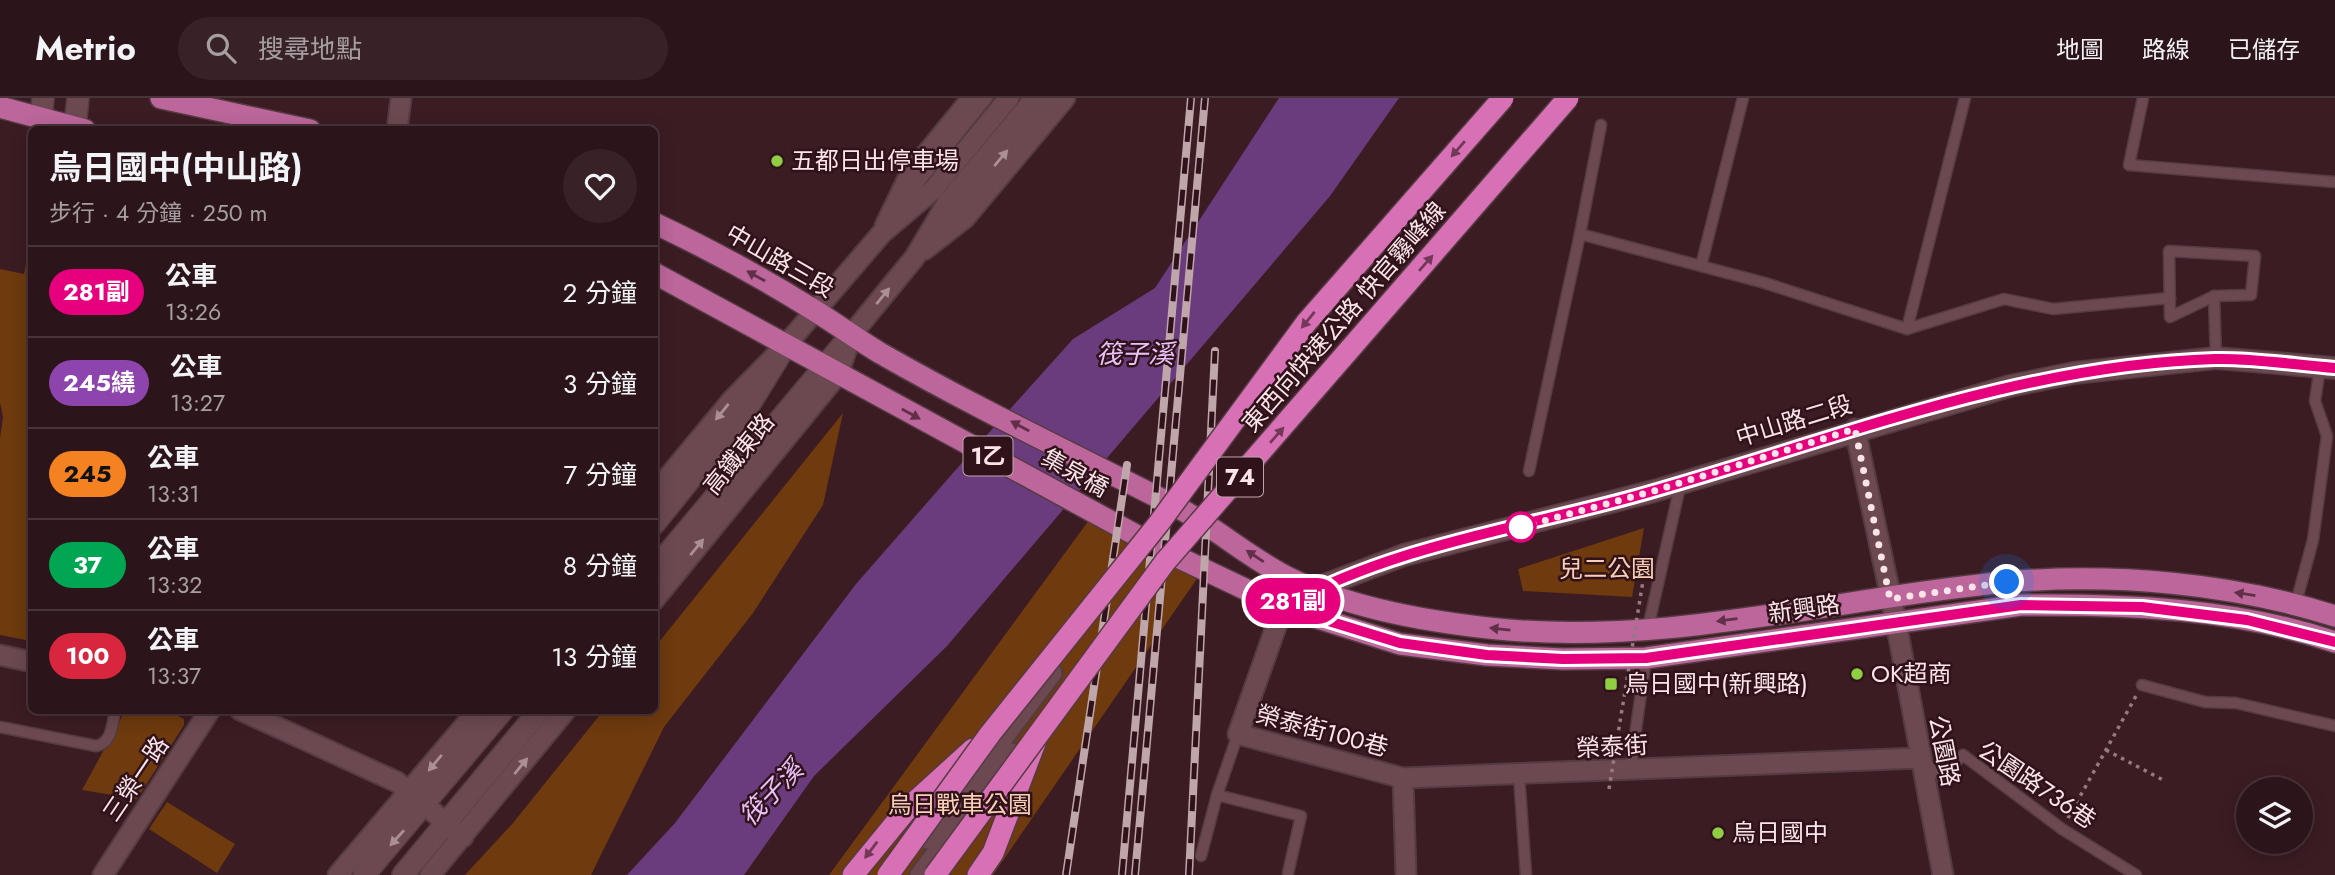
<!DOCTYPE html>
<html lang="zh-TW">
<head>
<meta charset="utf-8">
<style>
	body { margin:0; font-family:Jost,"Noto Sans TC",sans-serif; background:#382227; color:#f1f3f6; height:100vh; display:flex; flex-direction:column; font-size:26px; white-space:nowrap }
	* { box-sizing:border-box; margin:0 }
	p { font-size:23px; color:#a69fa2 }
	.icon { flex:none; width:38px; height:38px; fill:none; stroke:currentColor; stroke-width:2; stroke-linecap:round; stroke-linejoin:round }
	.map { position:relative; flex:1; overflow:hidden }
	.sheet { position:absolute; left:28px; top:28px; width:630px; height:588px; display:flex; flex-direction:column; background:#2c151a; border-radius:10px; box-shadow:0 4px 18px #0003,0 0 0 2px #483439 }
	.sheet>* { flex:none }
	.badge { padding:0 14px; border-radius:23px; font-size:24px; line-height:46px }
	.buttons { position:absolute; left:2236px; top:679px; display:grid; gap:14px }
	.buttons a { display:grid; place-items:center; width:77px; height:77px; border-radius:50%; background:#2c151a; box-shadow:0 4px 18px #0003,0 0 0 2px #483439; font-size:35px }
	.you { position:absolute; width:35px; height:35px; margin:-18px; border:5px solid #fff; border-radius:50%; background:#1a73e8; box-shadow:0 0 0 10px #1a73e833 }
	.map>.badge { position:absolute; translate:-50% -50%; box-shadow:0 0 0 4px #fff }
	.round { display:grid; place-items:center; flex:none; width:74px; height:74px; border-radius:37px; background:#382227 }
	.overview { display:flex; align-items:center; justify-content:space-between; height:119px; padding:0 21px }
	h1 { font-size:33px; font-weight:700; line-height:52px }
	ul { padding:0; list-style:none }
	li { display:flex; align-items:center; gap:21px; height:91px; padding:0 21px; border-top:2px solid #483439 }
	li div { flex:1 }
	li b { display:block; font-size:26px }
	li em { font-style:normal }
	li .badge { min-width:77px; font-weight:700; text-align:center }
	header { display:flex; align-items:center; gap:42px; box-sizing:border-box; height:98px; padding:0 35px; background:#2c151a; border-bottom:2px solid #483439 }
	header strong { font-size:33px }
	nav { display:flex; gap:38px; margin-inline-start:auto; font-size:24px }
	.search { width:490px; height:63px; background:#382227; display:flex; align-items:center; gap:18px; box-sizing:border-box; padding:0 24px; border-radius:38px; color:#a69fa2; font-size:26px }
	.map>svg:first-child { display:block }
</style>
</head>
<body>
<header>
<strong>Metrio</strong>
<div class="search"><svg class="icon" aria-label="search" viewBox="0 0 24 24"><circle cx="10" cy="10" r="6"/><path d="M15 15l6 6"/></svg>搜尋地點</div>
<nav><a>地圖</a><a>路線</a><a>已儲存</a></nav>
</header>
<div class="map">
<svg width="2335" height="777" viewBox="0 0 2335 777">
	<rect width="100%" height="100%" fill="#3b1c23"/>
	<g fill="#6e3a0e">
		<path d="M31 143V543L0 537V340L3 319 0 305V171L24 176Z"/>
		<path d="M843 315 823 407 753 515 664 629 591 777H465L513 725 603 613 654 612 655 549Z"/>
		<path d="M1092 418 1205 469 993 777H829Z"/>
		<path d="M1644 430 1632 499 1523 493 1518 471Z"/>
		<path d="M125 613H168L184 621V627L137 701 82 692Z"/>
		<path d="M167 704 235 746 217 775 149 731Z"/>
	</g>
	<path fill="#6b3c7d" d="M1279 0H1399L1330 98 947 548 814 678 744 777H627L675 725 856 486 960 367 1073 241 1155 190Z"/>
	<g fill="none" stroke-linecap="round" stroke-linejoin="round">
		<defs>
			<g id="service">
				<path d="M2143 0 2129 67 2335 84"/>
				<path d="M908 98 987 0"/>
				<path d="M946 125 1051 0"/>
				<path d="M1580 136 1601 27"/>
				<path d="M2169 153 2255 158 2251 197 2214 198 2170 219Z"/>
				<path d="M1701 168 1743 0"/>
				<path d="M2214 198 2216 260"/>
				<path d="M1907 231 1965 0"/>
				<path d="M1529 373 1580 136 1765 185 1907 231 2004 201 2053 211 2170 200"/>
				<path d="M2296 505 2313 442 2327 338 2315 303 2320 269"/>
				<path d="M1648 530 1681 384"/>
				<path d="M2142 587 2205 604 2236 605 2335 628"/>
				<path d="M0 629 96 648C112 645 112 627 115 612"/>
				<path d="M1924 664 1941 678 1963 657 2062 731 2136 777"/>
				<path d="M1630 673 1646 560"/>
				<path d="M1519 677 1526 777"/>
				<path d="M1217 697 1301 718 1288 775"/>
				<path d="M1201 758 1217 697 1238 636"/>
			</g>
			<g id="minor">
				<path d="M397 32 401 0"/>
				<path d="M885 128 910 76 972 0"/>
				<path d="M924 152 965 120 1065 0"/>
				<path d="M1855 331 1896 524 1943 777"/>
				<path d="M654 396 732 302 786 247 882 135 933 92 1009 0"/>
				<path d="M654 502 838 276 852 236 915 159 947 105 1035 0"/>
				<path d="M1283 509 1238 636 1403 680"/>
				<path d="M0 557 32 564"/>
				<path d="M240 612 397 684 463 739"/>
				<path d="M927 741 1052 575"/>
				<path d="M103 777 210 612"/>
				<path d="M338 777 478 612"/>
				<path d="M430 777 566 612"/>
				<path d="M920 777 1012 655"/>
				<path d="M1406 777 1403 680 1919 660"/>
			</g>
			<g id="tertiary">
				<path d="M41 20 43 0"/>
				<path d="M75 29 78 0"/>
				<path d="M654 426 746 312 786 247"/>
				<path d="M654 472 852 236"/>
				<path d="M1283 509 1314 491 1404 457 1654 393 2010 288 2074 275 2216 260 2335 270"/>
				<path d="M364 777 503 612"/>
				<path d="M403 777 540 612"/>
			</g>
			<g id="primary">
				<path d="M161 0 310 32"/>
				<path d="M0 9 85 32"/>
				<path d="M654 125C709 151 761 179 812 211 835 225 857 241 880 255 976 310 1077 358 1175 408 1215 429 1249 460 1289 480 1351 511 1429 524 1498 531 1668 548 1837 500 2006 484 2115 475 2231 485 2335 518"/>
				<path d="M654 175 1167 454 1283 509 1400 546 1487 557 1563 561 1646 560 2021 507C2126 506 2235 510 2335 544"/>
			</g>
			<g id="trunk">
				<path d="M853 777 908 710 973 651"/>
				<path d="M978 777 993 755 1035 645"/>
			</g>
		</defs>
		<use href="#service" stroke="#543b42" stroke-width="13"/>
		<use href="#minor" stroke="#543b42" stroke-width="23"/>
		<use href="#tertiary" stroke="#543b42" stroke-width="24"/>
		<use href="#primary" stroke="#543b42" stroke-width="24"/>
		<use href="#trunk" stroke="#543b42" stroke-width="24"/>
		<g stroke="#957a80" stroke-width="3.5" stroke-dasharray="3.5 5" stroke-linecap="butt">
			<path d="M2106 652 2165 683"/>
			<path d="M2068 720 2136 598"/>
		</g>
		<use href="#service" stroke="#6c4950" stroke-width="10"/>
		<use href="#minor" stroke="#6c4950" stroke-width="19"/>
		<use href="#tertiary" stroke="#6c4950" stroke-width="21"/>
		<use href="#primary" stroke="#bc669b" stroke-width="21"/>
		<use href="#trunk" stroke="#d770b4" stroke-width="21"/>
		<defs>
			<g id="rail">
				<path d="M1066 777 1127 367"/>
				<path d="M1122 777 1191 0"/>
				<path d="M1135 777 1205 0"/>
				<path d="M1189 777 1215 253"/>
			</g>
		</defs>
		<use href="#rail" stroke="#bfa6ab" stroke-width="8"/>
		<use href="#rail" stroke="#30121a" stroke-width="5" stroke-dasharray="16" stroke-linecap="butt"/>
		<defs>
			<g id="trunk-bridge">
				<path d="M888 777 990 636 1159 425 1306 225 1503 0"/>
				<path d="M935 777 1165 464 1568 0"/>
			</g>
		</defs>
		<use href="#trunk-bridge" stroke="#543b42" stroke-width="24" stroke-linecap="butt"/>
		<path stroke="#957a80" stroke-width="3.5" stroke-dasharray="3.5 5" stroke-linecap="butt" d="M1609 691 1643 483"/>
		<use href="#trunk-bridge" stroke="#d770b4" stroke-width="21"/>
	</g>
	<defs><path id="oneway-solid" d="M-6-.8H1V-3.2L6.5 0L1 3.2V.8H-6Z" transform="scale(1.75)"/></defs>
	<g fill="#733858">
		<use href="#oneway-solid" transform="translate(1458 51) rotate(131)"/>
		<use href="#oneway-solid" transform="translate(1426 165) rotate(-49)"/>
		<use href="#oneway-solid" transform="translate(1308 222) rotate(129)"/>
		<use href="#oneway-solid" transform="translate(1277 337) rotate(-49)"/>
		<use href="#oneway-solid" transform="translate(871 752) rotate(127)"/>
	</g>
	<g fill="#ac8f94">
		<use href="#oneway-solid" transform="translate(1001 60) rotate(-50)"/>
		<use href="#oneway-solid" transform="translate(883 198) rotate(-51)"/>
		<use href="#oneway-solid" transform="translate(722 314) rotate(129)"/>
		<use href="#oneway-solid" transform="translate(697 449) rotate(-51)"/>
		<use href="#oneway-solid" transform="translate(435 665) rotate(130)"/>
		<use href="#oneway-solid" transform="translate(521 668) rotate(-51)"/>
		<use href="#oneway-solid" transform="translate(397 740) rotate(132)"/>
	</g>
	<g fill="#612f47">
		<use href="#oneway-solid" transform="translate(756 178) rotate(-151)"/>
		<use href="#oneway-solid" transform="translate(911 316) rotate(29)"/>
		<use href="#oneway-solid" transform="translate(1020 328) rotate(-152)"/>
		<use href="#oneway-solid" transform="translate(1255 458) rotate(-146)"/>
		<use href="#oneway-solid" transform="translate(2245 496) rotate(-171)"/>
		<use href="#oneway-solid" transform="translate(1727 522) rotate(173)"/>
		<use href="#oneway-solid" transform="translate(1500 531) rotate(-174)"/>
	</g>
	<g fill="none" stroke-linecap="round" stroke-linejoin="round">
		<defs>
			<path id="line" d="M2335 270C2296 267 2254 260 2215 261 2013 267 1824 346 1632 399 1515 431 1390 449 1283 509L1400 545 1487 557 1563 561 1646 560 2021 507 2142 509 2247 522 2335 544"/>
		</defs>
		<use href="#line" stroke="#fff" stroke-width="16"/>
		<use href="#line" stroke="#e6007e" stroke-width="10"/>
		<path stroke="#fae4e8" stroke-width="7" stroke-dasharray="0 12.6" d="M1521 429 1654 393 1855 331 1890 501 2007 484"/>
	</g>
	<g fill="#8fcd42" stroke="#30121a" stroke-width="2.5">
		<circle cx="777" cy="63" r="7"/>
		<circle cx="1857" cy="576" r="7"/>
		<rect x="1604" y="579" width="14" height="14" rx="3.5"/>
		<circle cx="1718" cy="735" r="7"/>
	</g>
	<circle fill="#fff" stroke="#e6007e" stroke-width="3.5" cx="1521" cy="429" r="14"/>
	<g text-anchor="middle" stroke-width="5" stroke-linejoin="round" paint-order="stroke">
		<g fill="#30121a" stroke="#bda5aa" stroke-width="2">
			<rect x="963.5" y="338.5" width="49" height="39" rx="5"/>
			<rect x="1217" y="359.5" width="46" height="39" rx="5"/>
		</g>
		<g font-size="23" font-weight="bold" fill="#fae4e8">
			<text x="988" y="366">1乙</text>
			<text x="1240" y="387">74</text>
		</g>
		<g font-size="24" fill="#fae4e8" stroke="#30121a" text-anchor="start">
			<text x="791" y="71">五都日出停車場</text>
			<text x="1871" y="584">OK超商</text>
			<text x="1625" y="594">烏日國中(新興路)</text>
			<text x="1732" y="743">烏日國中</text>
		</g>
		<g font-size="24" fill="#fae4e8" stroke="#30121a">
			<text transform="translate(780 163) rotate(30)" y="8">中山路三段</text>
			<text transform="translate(1344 219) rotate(-49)" y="8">東西向快速公路 快官霧峰線</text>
			<text transform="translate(1794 323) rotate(-17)" y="8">中山路二段</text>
			<text transform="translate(739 356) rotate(-51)" y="8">高鐵東路</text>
			<text transform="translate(1075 375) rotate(29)" y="8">集泉橋</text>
			<text transform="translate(1804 511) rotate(-8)" y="8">新興路</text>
			<text transform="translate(1322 633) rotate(15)" y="8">榮泰街100巷</text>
			<text transform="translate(1612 649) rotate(-3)" y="8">榮泰街</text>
			<text transform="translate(1944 653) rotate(79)" y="8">公園路</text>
			<text transform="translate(136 681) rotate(-56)" y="8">三榮一路</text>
			<text transform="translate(2037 687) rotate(34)" y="8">公園路736巷</text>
		</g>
		<g font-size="24" fill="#f8cfb4" stroke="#30121a">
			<text x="1607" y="479">兒二公園</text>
			<text x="960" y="715">烏日戰車公園</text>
		</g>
		<g font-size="26" font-style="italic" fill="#e9c2fa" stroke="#30121a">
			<text x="1135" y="265">筏子溪</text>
			<text transform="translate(771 695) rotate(-46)" y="9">筏子溪</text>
		</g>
	</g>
</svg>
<div class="buttons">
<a><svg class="icon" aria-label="layers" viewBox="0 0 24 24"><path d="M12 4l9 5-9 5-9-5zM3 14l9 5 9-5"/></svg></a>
</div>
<div class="you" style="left:2007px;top:484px"></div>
<b class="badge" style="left:1293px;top:503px;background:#e6007e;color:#fff">281副</b>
<section class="sheet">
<div class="overview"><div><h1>烏日國中(中山路)</h1><p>步行 · 4 分鐘 · 250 m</p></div><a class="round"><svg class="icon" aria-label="heart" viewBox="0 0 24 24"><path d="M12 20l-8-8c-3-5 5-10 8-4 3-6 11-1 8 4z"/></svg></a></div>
<ul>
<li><span class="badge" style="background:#e6007e;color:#fff">281副</span><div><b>公車</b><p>13:26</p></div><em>2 分鐘</em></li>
<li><span class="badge" style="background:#8e44ad;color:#fff">245繞</span><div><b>公車</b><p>13:27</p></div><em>3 分鐘</em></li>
<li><span class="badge" style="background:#f58220;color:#111">245</span><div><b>公車</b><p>13:31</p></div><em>7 分鐘</em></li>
<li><span class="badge" style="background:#00a651;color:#fff">37</span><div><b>公車</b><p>13:32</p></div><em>8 分鐘</em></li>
<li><span class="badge" style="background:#d7263d;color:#fff">100</span><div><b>公車</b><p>13:37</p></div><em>13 分鐘</em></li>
</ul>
</section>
</div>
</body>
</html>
